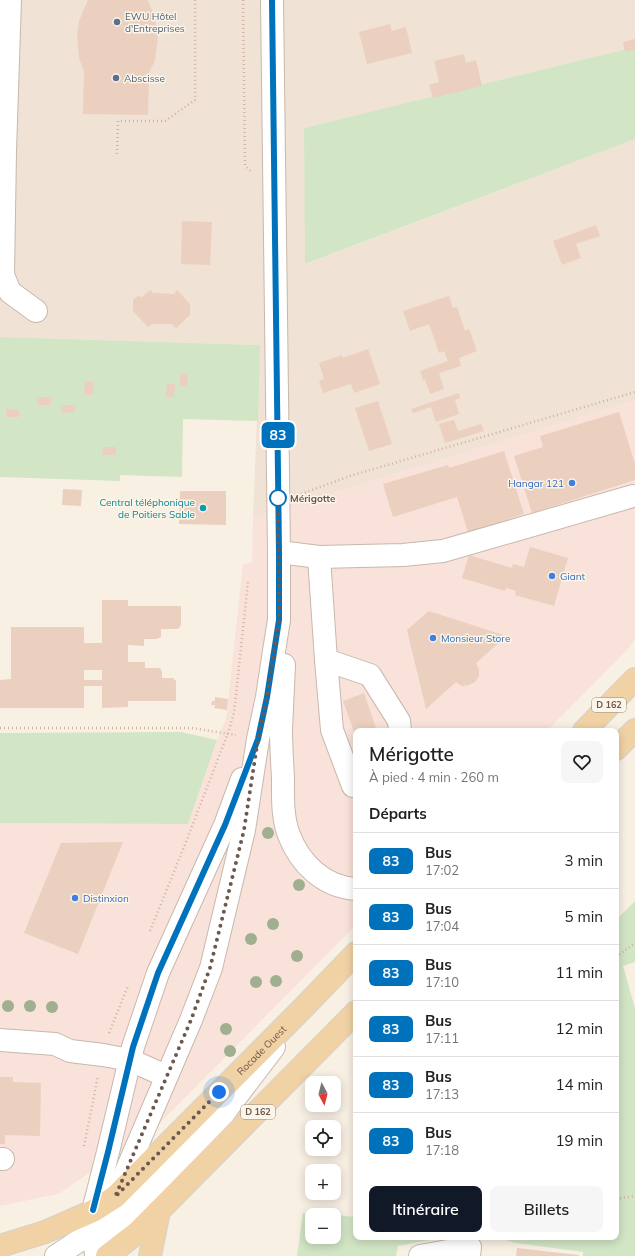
<!DOCTYPE html>
<html lang="fr">
<head>
<meta charset="utf-8">
<style>
	body { margin:0; font-family:Mulish,sans-serif; background:#f6f6f6; color:#202124; height:100vh; display:flex; flex-direction:column; font-size:15px; white-space:nowrap }
	* { box-sizing:border-box; margin:0 }
	p { font-size:13px; color:#757577 }
	.icon { flex:none; width:22px; height:22px; fill:none; stroke:currentColor; stroke-width:2; stroke-linecap:round; stroke-linejoin:round }
	.map { position:relative; flex:1; overflow:hidden }
	.details { position:absolute; left:353px; top:728px; width:266px; height:512px; display:flex; flex-direction:column; background:#fff; border-radius:8px; box-shadow:0 2px 10px #0003 }
	.details>* { flex:none }
	.badge { padding:0 8px; border-radius:6px; font-size:14px; line-height:26px }
	.needle { width:26px; rotate:173deg }
	.buttons { position:absolute; left:305px; top:1076px; display:grid; gap:8px }
	.buttons a { display:grid; place-items:center; width:36px; height:36px; border-radius:8px; background:#fff; box-shadow:0 2px 10px #0003; font-size:20px }
	.you { position:absolute; width:20px; height:20px; margin:-10px; border:3px solid #fff; border-radius:50%; background:#1a73e8; box-shadow:0 0 0 6px #1a73e833 }
	.map>.badge { position:absolute; translate:-50% -50%; box-shadow:0 0 0 2px #fff }
	h2 { padding:0 16px; font-size:15px; line-height:36px }
	.round { display:grid; place-items:center; flex:none; width:42px; height:42px; border-radius:8px; background:#f6f6f6 }
	.summary { display:flex; align-items:center; justify-content:space-between; height:68px; padding:0 16px }
	h1 { font-size:19px; font-weight:600; line-height:30px }
	.button { display:flex; gap:8px; margin-top:auto; padding:8px 16px }
	.button a { flex:1; height:46px; border-radius:8px; background:#111827; color:#fff; font-size:16px; font-weight:600; line-height:46px; text-align:center }
	.button a+a { background:#f6f6f6; color:#202124 }
	ul { padding:0; list-style:none }
	li { display:flex; align-items:center; gap:12px; height:56px; padding:0 16px; border-top:1px solid #e0e0e0 }
	li div { flex:1 }
	li b { display:block; font-size:15px }
	li em { font-style:normal }
	li .badge { min-width:44px; font-weight:700; text-align:center }
	.map>svg:first-child { display:block }
</style>
</head>
<body>
<div class="map">
<svg width="635" height="1256" viewBox="0 0 635 1256">
	<rect width="100%" height="100%" fill="#f9f0e4"/>
	<path fill="#f0e2d4" d="M0 0H635V47L304 128 306 264 635 139V400L253 518 260 345 0 337Z"/>
	<path fill="#f8e2d9" d="M635 400V639L627 650 547 731H356V925L152 1131 58 1194 0 1206V823L188 824 217 740 226 720 243 564 252 563 253 518Z"/>
	<g fill="#d2e5c5">
		<path d="M635 47V139L305 264 304 128Z"/>
		<path d="M0 337 260 345 258 421 183 419 182 477 120 475V481L0 477Z"/>
		<path d="M181 732 217 740 188 824 0 823V733Z"/>
		<path d="M635 901V962L623 966 635 1008V1256H583V1252L515 1243 497 1237H616V920Z"/>
		<path d="M303 1213 331 1215H312V1237H334V1215L356 1217V1237H446L398 1246 396 1256H297Z"/>
	</g>
	<g fill="#ebd0bf" fill-rule="evenodd">
		<path d="M88 0H147L149 3 154 16 158 38 155 60 149 73 148 115 83 114 84 72 79 58 77 36 79 21Z"/>
		<path d="M390 24 392 31 406 27 412 53 367 64 359 32Z"/>
		<path d="M635 39V50L625 52 623 42Z"/>
		<path d="M464 54 466 63 476 60 482 86 433 98 429 85 439 82 434 61Z"/>
		<path d="M182 221 212 222 210 265 181 264Z"/>
		<path d="M596 225 600 236 576 244 581 258 562 265 553 241Z"/>
		<path d="M150 290 153 293 174 294 177 290 190 304V315L176 328 172 324H152L148 327 133 311V300L138 296 142 297Z"/>
		<path d="M449 296 453 308 457 307 465 331 469 329 477 351 459 358 461 366 439 373 444 389 430 394 425 380H423L420 371 448 361 444 351 439 353 429 324 410 331 403 311Z"/>
		<path d="M368 349 380 384 354 393 351 384 323 393 319 381 324 379 319 363 342 355 343 358Z"/>
		<path d="M180 373H188L187 387 180 386Z"/>
		<path d="M85 381 93 382V395H84Z"/>
		<path d="M167 384H175L174 397H166Z"/>
		<path d="M459 393 460 398 455 400 459 414 436 422 431 407 413 413 411 409Z"/>
		<rect x="37" y="397" width="14" height="8"/>
		<path d="M378 401 392 444 369 451 355 408Z"/>
		<path d="M61 405H75V412L61 413Z"/>
		<path d="M6 409 19 410V417H6Z"/>
		<path d="M619 412 635 464V480L532 513 514 456 543 447 540 436Z"/>
		<path d="M454 420 458 431 481 424 484 431 445 443 439 424Z"/>
		<path d="M103 447H116V455H102Z"/>
		<path d="M504 451 524 514 468 532 457 497 393 517 383 484 448 465 449 468Z"/>
		<path d="M63 489 82 490 81 506 62 505Z"/>
		<path d="M180 491H226V525L179 524Z"/>
		<path d="M530 547 568 558 554 606 515 595 516 591 506 588 505 591 462 578 469 555 512 568 513 564 524 567Z"/>
		<path d="M102 600H128V606H181V625L178 629H161V637L157 639H144V646L128 645V662H145V668H160L162 672V678H173L176 681V701H128V707L102 708V686H84V708H0V680L11 679V627H84V643H102ZM84 670H102V680H84Z"/>
		<path d="M429 611 506 636 476 663 479 669V676L475 682 469 685 462 686 456 682 426 709 407 630Z"/>
		<path d="M364 693 377 731H356V737L343 701Z"/>
		<path d="M215 697 228 699 227 710 214 708 215 705H211L212 701H215Z"/>
		<path d="M123 842 78 954 24 933 61 843Z"/>
		<path d="M0 1077H13V1082L41 1083 40 1136 5 1135V1144H0Z"/>
		<path d="M517 1248 579 1255V1256H516Z"/>
	</g>
	<g fill="none" stroke-linecap="round" stroke-linejoin="round">
		<defs>
			<g id="minor">
				<path d="M10 0 5 151 3 275 10 292 36 311"/>
				<path d="M279 552 319 557 403 555 443 551 633 496"/>
				<path d="M319 557 326 660 332 730 353 786 356 785"/>
				<path d="M326 660 370 675 399 721 400 731"/>
				<path d="M284 665C283 686 282 707 281 729 281 745 282 761 283 778 283 796 282 817 289 835 300 864 324 887 356 889"/>
				<path d="M0 1040 55 1044 70 1051 103 1055 130 1060 166 1076"/>
				<path d="M0 1159H3"/>
				<path d="M56 1256 94 1231 107 1213 115 1197 191 1020 211 968 244 830 258 739 267 697 274 651 279 620V552L272 0"/>
				<path d="M96 1256 93 1211 108 1152 133 1047 158 973 225 825 242 779"/>
				<path d="M101 1256 117 1228 155 1184 223 1114 274 1047"/>
				<path d="M420 1256 470 1247 469 1256"/>
			</g>
			<g id="major">
				<path d="M584 731 635 679"/>
				<path d="M616 749 635 730"/>
				<path id="s1" d="M0 1246 45 1232 93 1211 115 1197 305 1006 356 953"/>
				<path d="M107 1256 138 1232 356 1012"/>
				<path d="M150 1256 159 1211"/>
			</g>
		</defs>
		<use href="#minor" stroke="#c8b8ac" stroke-width="24"/>
		<use href="#major" stroke="#d6d0cd" stroke-width="24"/>
		<g stroke="#cfb3a3" stroke-width="2.5" stroke-dasharray="1 3" stroke-linecap="butt">
			<path d="M243 0 245 165 252 173"/>
			<path d="M117 154 118 121H165L195 100V0"/>
			<path d="M301 494 350 476 635 392"/>
			<path d="M0 728H192L236 735"/>
			<path d="M150 931 186 842 228 733 234 713 248 582"/>
			<path d="M616 957 635 943"/>
			<path d="M109 1033 128 986"/>
			<path d="M84 1146 98 1076"/>
			<path d="M616 1199 635 1196"/>
		</g>
		<use href="#minor" stroke="#fff" stroke-width="22"/>
		<use href="#major" stroke="#f0d2a4" stroke-width="22"/>
	</g>
	<g fill="#a0af8f">
		<circle cx="268" cy="833" r="6"/>
		<circle cx="299" cy="885" r="6"/>
		<circle cx="273" cy="924" r="6"/>
		<circle cx="251" cy="939" r="6"/>
		<circle cx="297" cy="956" r="6"/>
		<circle cx="276" cy="981" r="6"/>
		<circle cx="256" cy="982" r="6"/>
		<circle cx="8" cy="1006" r="6"/>
		<circle cx="30" cy="1006" r="6"/>
		<circle cx="52" cy="1007" r="6"/>
		<circle cx="226" cy="1029" r="6"/>
		<circle cx="230" cy="1051" r="6"/>
	</g>
	<g fill="none" stroke-linecap="round" stroke-linejoin="round">
		<defs>
			<path id="line" d="M93 1210 108 1152 133 1047 158 973 225 825 258 739 267 697 279 620V552L272 0"/>
		</defs>
		<use href="#line" stroke="#fff" stroke-width="9"/>
		<use href="#line" stroke="#0072bc" stroke-width="6"/>
		<path stroke="#6e584d" stroke-width="4" stroke-dasharray="0 7.2" d="M219 1092 115 1197 191 1020 210 968 244 830 258 739 267 697 274 651 279 620 278 494V498"/>
	</g>
	<g fill="#5c6f8a" stroke="#fcf5ea" stroke-width="1.5">
		<circle cx="117" cy="22" r="4"/>
		<circle cx="116" cy="78" r="4"/>
	</g>
	<g fill="#3f7fe0" stroke="#fcf5ea" stroke-width="1.5">
		<circle cx="572" cy="483" r="4"/>
		<circle cx="552" cy="576" r="4"/>
		<circle cx="433" cy="638" r="4"/>
		<circle cx="75" cy="898" r="4"/>
	</g>
	<circle fill="#fff" stroke="#0072bc" stroke-width="2" cx="278" cy="498" r="8"/>
	<circle fill="#0f9aa8" stroke="#fcf5ea" stroke-width="1.5" cx="203" cy="508" r="4"/>
	<g text-anchor="middle" stroke-width="3" stroke-linejoin="round" paint-order="stroke">
		<g fill="#fcf5ea" stroke="#99877c" stroke-width="1">
			<rect x="592" y="698" width="34" height="14" rx="3"/>
			<rect x="241" y="1105" width="34" height="14" rx="3"/>
		</g>
		<g font-size="9" font-weight="bold" fill="#6e584d">
			<text x="609" y="708">D 162</text>
			<text x="258" y="1115">D 162</text>
		</g>
		<g font-size="10" fill="#4e5e75" stroke="#fcf5ea" text-anchor="start">
			<text x="125" y="20">EWU Hôtel<tspan x="125" dy="12">d'Entreprises</tspan></text>
			<text x="124" y="82">Abscisse</text>
		</g>
		<g font-size="10" fill="#366cbe" stroke="#fcf5ea" text-anchor="start">
			<text x="564" y="487" text-anchor="end">Hangar 121</text>
			<text x="560" y="580">Giant</text>
			<text x="441" y="642">Monsieur Store</text>
			<text x="83" y="902">Distinxion</text>
		</g>
		<g font-size="10" font-weight="bold" fill="#6e584d" stroke="#fcf5ea" text-anchor="start">
			<text x="290" y="502">Mérigotte</text>
		</g>
		<g font-size="10" fill="#0d838f" stroke="#fcf5ea" text-anchor="end">
			<text x="195" y="506">Central téléphonique<tspan x="195" dy="12">de Poitiers Sable</tspan></text>
		</g>
		<g font-size="10" fill="#6e584d" stroke="#fcf5ea">
			<text dy="4" stroke="none"><textPath href="#s1" startOffset="333">Rocade Ouest</textPath></text>
		</g>
	</g>
</svg>
<div class="buttons">
<a><svg class="needle" viewBox="-14 -14 28 28"><path d="M0-13l5 13h-10z" fill="#e53935"/><path d="M0 13l5-13h-10z" fill="#757577"/></svg></a>
<a><svg class="icon" aria-label="locate" viewBox="0 0 24 24"><circle cx="12" cy="12" r="6"/><path d="M12 2v4M12 18v4M2 12h4M18 12h4"/></svg></a>
<a>+</a>
<a>−</a>
</div>
<div class="you" style="left:219px;top:1092px"></div>
<b class="badge" style="left:278px;top:435px;background:#0072bc;color:#fff">83</b>
<section class="details">
<div class="summary"><div><h1>Mérigotte</h1><p>À pied · 4 min · 260 m</p></div><a class="round"><svg class="icon" aria-label="heart" viewBox="0 0 24 24"><path d="M12 20l-8-8c-3-5 5-10 8-4 3-6 11-1 8 4z"/></svg></a></div>
<h2>Départs</h2>
<ul>
<li><span class="badge" style="background:#0072bc;color:#fff">83</span><div><b>Bus</b><p>17:02</p></div><em>3 min</em></li>
<li><span class="badge" style="background:#0072bc;color:#fff">83</span><div><b>Bus</b><p>17:04</p></div><em>5 min</em></li>
<li><span class="badge" style="background:#0072bc;color:#fff">83</span><div><b>Bus</b><p>17:10</p></div><em>11 min</em></li>
<li><span class="badge" style="background:#0072bc;color:#fff">83</span><div><b>Bus</b><p>17:11</p></div><em>12 min</em></li>
<li><span class="badge" style="background:#0072bc;color:#fff">83</span><div><b>Bus</b><p>17:13</p></div><em>14 min</em></li>
<li><span class="badge" style="background:#0072bc;color:#fff">83</span><div><b>Bus</b><p>17:18</p></div><em>19 min</em></li>
</ul>
<div class="button"><a>Itinéraire</a><a>Billets</a></div>
</section>
</div>
</body>
</html>
